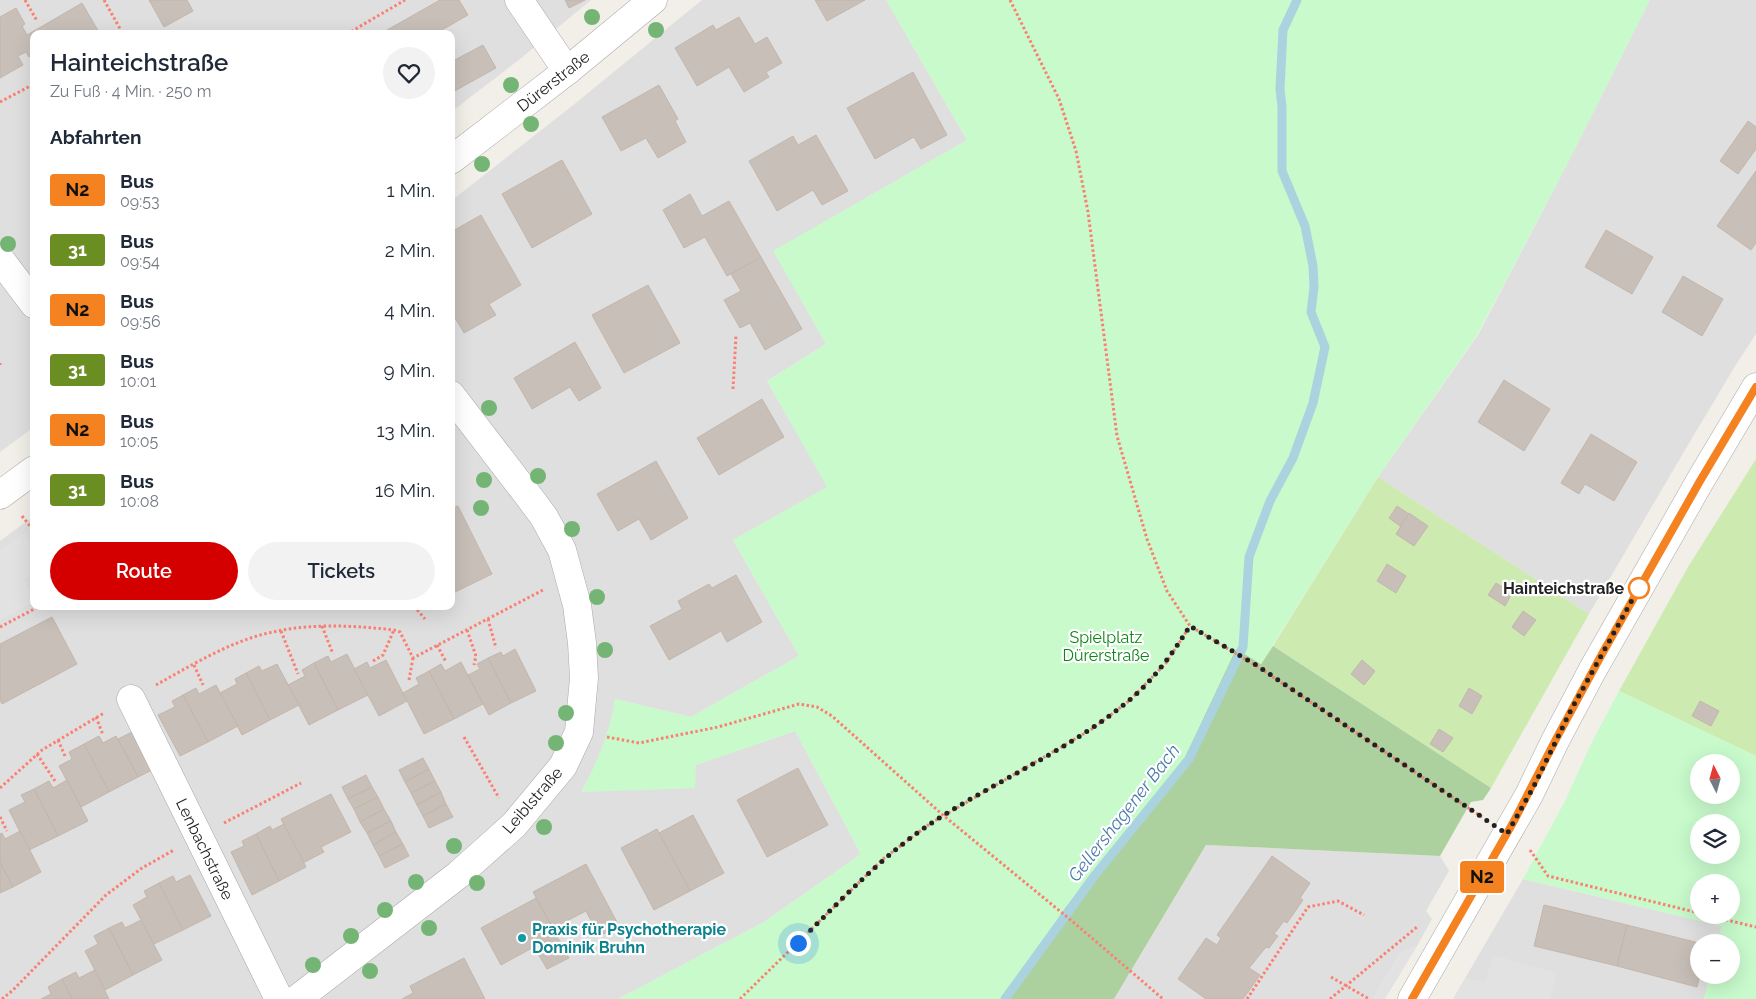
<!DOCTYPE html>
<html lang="de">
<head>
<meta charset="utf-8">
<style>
	body { margin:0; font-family:Raleway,sans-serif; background:#f2f2f3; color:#1f2937; height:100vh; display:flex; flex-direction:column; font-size:19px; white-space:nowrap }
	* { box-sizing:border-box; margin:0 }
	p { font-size:16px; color:#747a83 }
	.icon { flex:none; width:28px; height:28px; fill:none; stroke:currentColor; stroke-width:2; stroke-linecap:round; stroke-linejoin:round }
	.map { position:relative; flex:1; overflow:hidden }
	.drawer { position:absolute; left:30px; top:30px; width:425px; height:580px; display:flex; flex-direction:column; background:#fff; border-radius:10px; box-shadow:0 5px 20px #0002 }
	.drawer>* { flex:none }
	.badge { padding:0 10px; border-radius:4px; font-size:18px; line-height:32px }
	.needle { width:32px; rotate:354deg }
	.buttons { position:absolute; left:1690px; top:754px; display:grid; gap:10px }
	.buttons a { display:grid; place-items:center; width:50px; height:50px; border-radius:50%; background:#fff; box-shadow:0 5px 20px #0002; font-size:25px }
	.you { position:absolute; width:25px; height:25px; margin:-12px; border:4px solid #fff; border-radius:50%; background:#1a73e8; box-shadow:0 0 0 8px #1a73e833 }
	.map>.badge { position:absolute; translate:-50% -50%; box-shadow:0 0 0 2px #fff }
	h2 { padding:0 20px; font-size:19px; line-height:45px }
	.round { display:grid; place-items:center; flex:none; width:52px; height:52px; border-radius:26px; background:#f2f2f3 }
	.headline { display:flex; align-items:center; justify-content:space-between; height:85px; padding:0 20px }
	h1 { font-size:24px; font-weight:600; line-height:38px }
	.cta { display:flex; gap:10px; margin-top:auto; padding:10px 20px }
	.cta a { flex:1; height:58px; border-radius:30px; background:#d40000; color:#fff; font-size:20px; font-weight:600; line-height:58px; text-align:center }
	.cta a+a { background:#f2f2f3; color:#1f2937 }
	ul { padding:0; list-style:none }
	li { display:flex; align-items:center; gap:15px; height:60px; padding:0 20px }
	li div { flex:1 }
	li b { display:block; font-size:19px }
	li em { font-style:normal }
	li .badge { min-width:55px; font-weight:700; text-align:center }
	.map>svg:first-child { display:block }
</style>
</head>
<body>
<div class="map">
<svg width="1756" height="999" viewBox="0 0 1756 999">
	<rect width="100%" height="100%" fill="#f2efe9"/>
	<g fill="#e0dfdf">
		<path d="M0 0H591L520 59 451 112V34H34V427L0 452Z"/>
		<path d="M702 0H886L967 140 774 251 826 344 767 381 828 487 733 540 799 656 691 717 615 699 611 725 597 762 582 791 695 788V765L795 731 861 854 764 922 618 999H0V541L34 516V606H451V201L572 106Z"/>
		<path d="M1650 0H1756V334L1737 363 1682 455 1589 614 1378 477 1478 335 1562 174Z"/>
		<path d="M1206 845 1440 856 1449 871 1426 911 1432 919 1417 946 1400 953 1373 999H1114Z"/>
		<path d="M1523 879 1722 926 1718 942H1699V975H1710L1704 999H1453Z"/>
	</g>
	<g fill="#cdebb0">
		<path d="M1756 459V756L1619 691 1688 567Z"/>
		<path d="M1378 477 1589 614 1491 788 1273 646Z"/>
	</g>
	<path fill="#add19e" d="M1273 646 1491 788 1483 800 1471 802 1440 856 1206 845 1114 999H1004L1065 908 1185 757 1236 648 1261 664Z"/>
	<g fill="#c8facc" fill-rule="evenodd">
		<path d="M886 0H1650L1562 174 1477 335 1378 477 1261 664 1236 649 1185 757 1065 908 1004 999H618L764 922 861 854 795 731 696 765 695 788 582 792C598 759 609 735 615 699L691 717 799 656 733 540 827 487 767 381 826 344 773 251 967 140Z"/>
		<path d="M1619 691 1756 756V999H1704L1710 975H1731V942H1718L1722 926 1523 879 1565 801 1592 742ZM1699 762H1731V795H1699ZM1731 822V855H1699V822ZM1699 882H1731V915H1699Z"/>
	</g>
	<g fill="#e2e2e2">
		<path d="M25 532 34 549V574L24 579 34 598V602L0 620V550Z"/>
		<path d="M1417 946 1385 999H1373L1400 953Z"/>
		<path d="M1493 955 1557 973 1550 999H1453L1466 978 1485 982Z"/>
	</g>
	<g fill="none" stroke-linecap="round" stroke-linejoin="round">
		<path stroke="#aad3df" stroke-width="9" d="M1005 999 1095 875 1189 759 1243 647 1249 557 1270 501 1293 458 1313 403 1325 347 1311 312 1314 287 1313 266 1305 226 1282 171V107L1280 89 1283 30 1297 0"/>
	</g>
	<g fill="#c7bfb8" stroke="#c4b6ab">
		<path d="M149 0H187L193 11 164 27Z"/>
		<path d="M440 0H459L468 15 435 34H380Z"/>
		<path d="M565 0H585L569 8Z"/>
		<path d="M815 0H865L827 21Z"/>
		<path d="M82 3 100 34H35L34 31Z"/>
		<path d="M16 8 25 24 22 26 27 35 34 31 35 34H34V54L29 57 26 52 18 56 23 65 0 78V17Z"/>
		<path d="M739 17 755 44 767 37 782 63 766 72 769 77 744 92 729 67 697 86 675 48 713 25 716 30Z"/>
		<path d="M483 45 496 68 451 93V62Z"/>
		<path d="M913 72 947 135 921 149 914 137 875 159 847 108Z"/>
		<path d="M659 85 678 119 675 121 686 142 658 158 646 138 621 151 602 117Z"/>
		<path d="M1748 121 1756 127V149L1738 174 1720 161Z"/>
		<path d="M816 135 848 191 822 205 813 190 777 211 749 161 793 136 798 145Z"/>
		<path d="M562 160 592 214 532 248 502 194Z"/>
		<path d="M1756 171V243L1751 250 1717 226Z"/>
		<path d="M690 194 702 216 729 201 761 257 727 276 705 237 684 248 663 210Z"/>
		<path d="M481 215 521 285 489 304 496 315 464 333 451 311V266L455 264 451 256V232Z"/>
		<path d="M1606 230 1653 257 1632 294 1585 267Z"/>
		<path d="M761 257 802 329 765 350 750 323 740 328 724 300 741 291 731 274Z"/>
		<path d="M1683 276 1723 299 1702 336 1662 312Z"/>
		<path d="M648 285 680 343 624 373 592 315Z"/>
		<path d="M575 342 601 388 579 401 570 387 532 409 514 378Z"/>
		<path d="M1504 380 1550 409 1524 451 1478 422Z"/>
		<path d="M762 399 784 437 719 475 697 438Z"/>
		<path d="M1591 434 1637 462 1614 501 1585 484 1579 494 1561 483Z"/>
		<path d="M656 461 688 518 651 540 639 519 618 531 597 494Z"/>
		<path d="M458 506 492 574 451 594V509Z"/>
		<path d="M1397 506 1409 514 1400 526 1389 518Z"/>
		<path d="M1409 513 1428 526 1414 546 1396 534Z"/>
		<path d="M1387 564 1406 576 1396 593 1377 581Z"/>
		<path d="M736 575 762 622 727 642 721 631 669 660 650 626 682 609 678 601 709 584 712 588Z"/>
		<path d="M1496 583 1512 593 1505 606 1488 595Z"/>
		<path d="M1523 611 1536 620 1524 636 1512 627Z"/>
		<path d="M52 617 77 664 2 704 0 700V644Z"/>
		<path d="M515 649 536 691 511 703 488 658 501 652 503 656Z"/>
		<path d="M347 654 368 695 338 710 314 663 328 656 331 662Z"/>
		<path d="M488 658 511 703 489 715 468 675 480 669 477 664Z"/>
		<path d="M386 660 407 701 379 716 354 669 367 662 370 668Z"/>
		<path d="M1362 660 1375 671 1364 685 1351 674Z"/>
		<path d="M461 662 483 704 454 719 429 671 441 664 445 671Z"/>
		<path d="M314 663 338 710 309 725 288 685 305 676 302 670Z"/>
		<path d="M277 664 299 705 270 720 246 673 259 666 262 671Z"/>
		<path d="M429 671 454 719 424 734 403 693 419 684 416 678Z"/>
		<path d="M246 673 270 720 242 735 220 693 237 684 235 679Z"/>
		<path d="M216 685 238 726 208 742 183 695 196 688 199 694Z"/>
		<path d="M1469 688 1482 696 1472 714 1459 706Z"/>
		<path d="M183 695 208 742 180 756 158 715 175 707 172 701Z"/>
		<path d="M1700 701 1719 711 1711 726 1692 716Z"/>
		<path d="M1439 729 1453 738 1443 752 1430 744Z"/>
		<path d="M132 732 152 770 138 777 118 739Z"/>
		<path d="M99 736 103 743 116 736 138 777 109 792 84 744Z"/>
		<path d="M84 744 109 792 81 807 59 766 72 759 69 752Z"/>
		<path d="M423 758 429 769 405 782 399 770Z"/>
		<path d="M798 768 828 825 767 857 737 800Z"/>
		<path d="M429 769 435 781 411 793 405 782Z"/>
		<path d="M366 775 372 787 348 799 342 787Z"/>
		<path d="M67 780 88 821 58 836 34 789 49 781 53 788Z"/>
		<path d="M435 781 441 792 417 805 411 793Z"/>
		<path d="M372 787 378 797 354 809 348 799Z"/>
		<path d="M34 789 58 836 29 850 9 810 25 802 21 795Z"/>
		<path d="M441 792 446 804 423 816 417 805Z"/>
		<path d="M331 794 351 832 321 847 324 852 303 863 281 819Z"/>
		<path d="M378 797 384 809 360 822 354 809Z"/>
		<path d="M446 804 453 817 429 828 423 816Z"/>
		<path d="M384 809 391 821 367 833 360 822Z"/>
		<path d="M693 815 724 873 690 891 659 833Z"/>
		<path d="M391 821 396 832 373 845 367 833Z"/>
		<path d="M284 824 306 867 279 881 256 834 270 826 272 830Z"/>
		<path d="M657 829 690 891 654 910 621 848Z"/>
		<path d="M20 831 41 872 13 887 0 862V834L2 833 5 839Z"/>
		<path d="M396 832 403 844 379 856 373 845Z"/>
		<path d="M256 834 279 881 252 895 231 852 244 846 242 841Z"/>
		<path d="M403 844 409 856 385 868 379 856Z"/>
		<path d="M1272 856 1310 883 1300 898 1303 900 1287 923 1284 921 1274 934 1278 936 1269 948 1266 947 1249 968 1260 975 1243 999H1206L1178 979 1206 938 1217 945 1221 938 1217 935Z"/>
		<path d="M0 862 13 887 0 893Z"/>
		<path d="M586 864 619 926 599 936 586 911 553 928 533 892Z"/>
		<path d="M190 875 211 916 183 930 159 883 173 876 176 882Z"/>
		<path d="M159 883 183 930 154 944 133 905 147 897 144 891Z"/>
		<path d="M536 898 569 958 547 969 534 947 501 965 481 928Z"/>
		<path d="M1544 905 1627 925 1617 966 1534 946Z"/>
		<path d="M141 920 162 960 133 975 109 928 122 922 125 928Z"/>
		<path d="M1627 925 1699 943V975H1700L1697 987 1617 966Z"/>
		<path d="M109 928 133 975 105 990 85 951 98 944 94 936Z"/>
		<path d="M464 958 485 999H402L413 993 410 986Z"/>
		<path d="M95 970 109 999H72L62 979 76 972 79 978Z"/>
		<path d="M62 979 72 999H41L51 994 48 987Z"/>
	</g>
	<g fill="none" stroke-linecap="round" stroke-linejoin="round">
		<defs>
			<g id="minor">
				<path d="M519 0 567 71"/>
				<path d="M451 160 567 71 653 0"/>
				<path d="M0 259 34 304"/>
				<path d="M0 495 34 470"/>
				<path d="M131 699 279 999"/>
				<path d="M297 999 458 875 514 825 563 766 579 732 584 678 582 643 577 605 562 550 544 517 530 498 451 395"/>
				<path d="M1412 999 1529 795 1555 741 1592 671 1700 481 1756 387"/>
			</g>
		</defs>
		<use href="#minor" stroke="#a9a9a9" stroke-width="29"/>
		<g stroke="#fa8072" stroke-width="3" stroke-dasharray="2.5 2.5" stroke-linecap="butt">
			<path d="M25 0 37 21"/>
			<path d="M104 0 123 34"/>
			<path d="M1010 0 1059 99 1076 151 1088 212 1117 436 1147 539 1167 591 1190 626 1255 665 1482 817"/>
			<path d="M347 34 405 0"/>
			<path d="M0 102 34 84"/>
			<path d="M0 363V365"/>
			<path d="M733 389 736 335"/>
			<path d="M22 516 34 531"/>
			<path d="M414 606 425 619"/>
			<path d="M488 619 496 648"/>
			<path d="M322 626 333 654"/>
			<path d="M0 627 40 606"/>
			<path d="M467 630 476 656 474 665"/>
			<path d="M281 631 298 674"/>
			<path d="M437 645 446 662"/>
			<path d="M373 661 383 655 394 630"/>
			<path d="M194 665 203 685"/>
			<path d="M409 680 413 658"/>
			<path d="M156 685C190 666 226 644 264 634 307 623 350 625 394 630L400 632 413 658 543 590"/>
			<path d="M96 717 103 735"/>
			<path d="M464 737 499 798"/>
			<path d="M607 737 639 743 718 727 799 704 817 707 832 716 944 816 1072 921 1163 999"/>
			<path d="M58 740 65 756"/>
			<path d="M37 754 55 781"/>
			<path d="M0 788 42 750 104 713"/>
			<path d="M0 817 7 831"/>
			<path d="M224 823 301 783"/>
			<path d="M1530 850 1548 876 1699 913"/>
			<path d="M1706 915 1756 927"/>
			<path d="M1331 977 1369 999"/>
			<path d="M2 999 12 991 106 895 142 868 174 850"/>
			<path d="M740 999 883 859 931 823 1092 729 1129 701 1166 663 1190 626"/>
			<path d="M1247 999 1308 907 1338 901 1364 915"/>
			<path d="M1330 999 1417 927"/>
		</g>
		<use href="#minor" stroke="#fff" stroke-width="28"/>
	</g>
	<g fill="#74b475">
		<circle cx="592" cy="17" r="8"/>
		<circle cx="656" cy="30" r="8"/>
		<circle cx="511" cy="85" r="8"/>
		<circle cx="531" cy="124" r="8"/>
		<circle cx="482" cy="164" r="8"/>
		<circle cx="8" cy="244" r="8"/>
		<circle cx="489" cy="408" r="8"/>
		<circle cx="538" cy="476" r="8"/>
		<circle cx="484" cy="480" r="8"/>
		<circle cx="481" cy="508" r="8"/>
		<circle cx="572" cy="529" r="8"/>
		<circle cx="597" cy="597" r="8"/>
		<circle cx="605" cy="650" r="8"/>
		<circle cx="566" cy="713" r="8"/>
		<circle cx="556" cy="743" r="8"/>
		<circle cx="544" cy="827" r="8"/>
		<circle cx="454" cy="846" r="8"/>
		<circle cx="416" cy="882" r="8"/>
		<circle cx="477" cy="883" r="8"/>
		<circle cx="385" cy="910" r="8"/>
		<circle cx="429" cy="928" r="8"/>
		<circle cx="351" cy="936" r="8"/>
		<circle cx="313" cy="965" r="8"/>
		<circle cx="370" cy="971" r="8"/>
	</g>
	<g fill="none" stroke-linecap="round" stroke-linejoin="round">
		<defs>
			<path id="line" d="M1412 999 1514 821 1555 741 1602 654 1700 481 1756 387"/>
		</defs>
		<use href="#line" stroke="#fff" stroke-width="11"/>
		<use href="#line" stroke="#f58220" stroke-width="8"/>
		<path stroke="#222" stroke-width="5" stroke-dasharray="0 9" d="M798 943C840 901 881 857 930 824 995 781 1068 751 1127 702 1153 681 1172 654 1190 626L1256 665 1507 834 1534 786 1571 710 1641 584 1639 588"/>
	</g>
	<circle fill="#fff" stroke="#f58220" stroke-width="2.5" cx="1639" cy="588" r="10"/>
	<circle fill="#0f9aa8" stroke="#fff" stroke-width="2" cx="522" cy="938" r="5"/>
	<g text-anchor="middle" stroke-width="4.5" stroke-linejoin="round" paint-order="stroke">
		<g font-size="16" fill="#222" stroke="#fff">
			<text transform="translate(553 81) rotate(-38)" y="6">Dürerstraße</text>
			<text transform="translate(532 800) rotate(-49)" y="6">Leiblstraße</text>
			<text transform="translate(205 849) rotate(64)" y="6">Lenbachstraße</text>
		</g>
		<g font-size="16" font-weight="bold" fill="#222" stroke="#fff" text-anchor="end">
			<text x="1624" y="594">Hainteichstraße</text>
		</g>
		<g font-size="16" fill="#0c8416" stroke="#fff">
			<text x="1106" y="643">Spielplatz<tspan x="1106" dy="18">Dürerstraße</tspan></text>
		</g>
		<g font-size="16" font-weight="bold" fill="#0d838f" stroke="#fff" text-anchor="start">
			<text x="532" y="935">Praxis für Psychotherapie<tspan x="532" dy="18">Dominik Bruhn</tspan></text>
		</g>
		<g font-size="18" font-style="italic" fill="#4a7aab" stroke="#fff">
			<text transform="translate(1124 813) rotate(-52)" y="6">Gellershagener Bach</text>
		</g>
	</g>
</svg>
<div class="buttons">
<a><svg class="needle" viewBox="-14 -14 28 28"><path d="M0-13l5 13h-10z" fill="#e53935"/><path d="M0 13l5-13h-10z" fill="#747a83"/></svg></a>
<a><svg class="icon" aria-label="layers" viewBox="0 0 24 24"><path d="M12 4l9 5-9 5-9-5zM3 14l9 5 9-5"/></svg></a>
<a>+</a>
<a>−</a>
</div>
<div class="you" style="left:798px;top:943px"></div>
<b class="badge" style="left:1482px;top:877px;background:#f58220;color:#111">N2</b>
<section class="drawer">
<div class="headline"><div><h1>Hainteichstraße</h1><p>Zu Fuß · 4 Min. · 250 m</p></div><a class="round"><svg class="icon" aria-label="heart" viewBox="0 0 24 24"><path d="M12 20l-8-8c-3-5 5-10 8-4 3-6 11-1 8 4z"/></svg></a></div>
<h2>Abfahrten</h2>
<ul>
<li><span class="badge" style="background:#f58220;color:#111">N2</span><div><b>Bus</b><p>09:53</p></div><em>1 Min.</em></li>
<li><span class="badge" style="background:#6b8e23;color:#fff">31</span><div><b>Bus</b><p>09:54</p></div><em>2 Min.</em></li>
<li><span class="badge" style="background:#f58220;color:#111">N2</span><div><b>Bus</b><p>09:56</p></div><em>4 Min.</em></li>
<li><span class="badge" style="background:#6b8e23;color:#fff">31</span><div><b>Bus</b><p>10:01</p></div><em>9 Min.</em></li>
<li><span class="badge" style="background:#f58220;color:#111">N2</span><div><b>Bus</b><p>10:05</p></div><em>13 Min.</em></li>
<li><span class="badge" style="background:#6b8e23;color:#fff">31</span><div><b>Bus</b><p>10:08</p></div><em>16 Min.</em></li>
</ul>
<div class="cta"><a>Route</a><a>Tickets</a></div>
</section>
</div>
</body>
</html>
